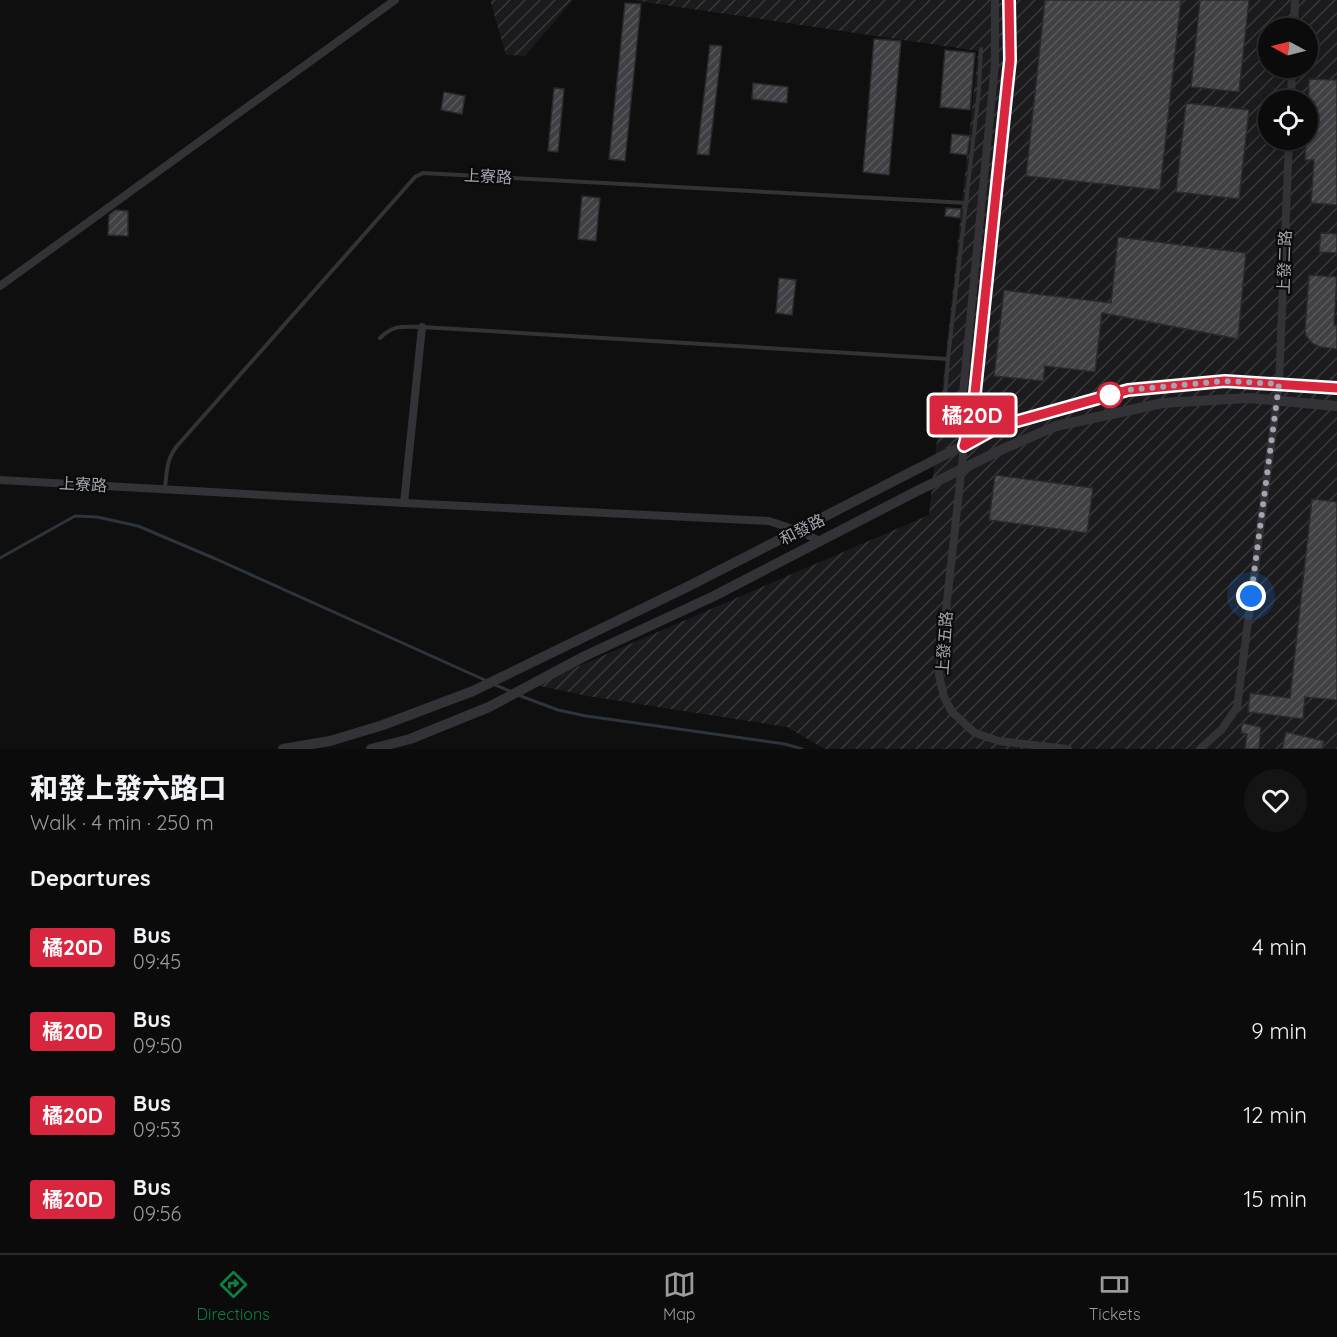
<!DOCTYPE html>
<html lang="en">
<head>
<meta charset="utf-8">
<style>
	body { margin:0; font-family:Quicksand,"Noto Sans TC",sans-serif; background:#141415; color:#f1f3f6; height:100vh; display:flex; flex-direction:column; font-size:22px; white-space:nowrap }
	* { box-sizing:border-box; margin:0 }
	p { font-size:20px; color:#9a9b9d }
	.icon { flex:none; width:33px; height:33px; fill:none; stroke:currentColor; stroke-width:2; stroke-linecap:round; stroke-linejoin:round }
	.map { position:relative; height:749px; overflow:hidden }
	.side { display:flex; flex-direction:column; background:#0b0b0c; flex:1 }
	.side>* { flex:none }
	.badge { padding:0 12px; border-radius:4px; font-size:21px; line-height:39px }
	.needle { width:39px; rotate:277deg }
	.fabs { position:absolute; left:1258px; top:18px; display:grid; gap:12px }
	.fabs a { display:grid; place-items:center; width:60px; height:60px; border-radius:50%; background:#0b0b0c; box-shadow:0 3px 9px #0003,0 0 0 2px #2b2b2d; font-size:30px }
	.you { position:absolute; width:30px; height:30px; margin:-15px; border:4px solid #fff; border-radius:50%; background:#1a73e8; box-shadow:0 0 0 9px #1a73e833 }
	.map>.badge { position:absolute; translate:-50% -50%; box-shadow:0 0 0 3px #fff }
	h2 { padding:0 30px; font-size:22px; line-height:54px }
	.round { display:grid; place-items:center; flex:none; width:63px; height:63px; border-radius:32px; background:#141415 }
	.headline { display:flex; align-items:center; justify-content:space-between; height:102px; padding:0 30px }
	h1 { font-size:28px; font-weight:800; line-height:45px }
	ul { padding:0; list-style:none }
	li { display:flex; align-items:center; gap:18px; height:84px; padding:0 30px }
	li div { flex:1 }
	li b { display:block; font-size:22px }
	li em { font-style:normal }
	li .badge { min-width:66px; font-weight:700; text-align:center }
	.tab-bar { display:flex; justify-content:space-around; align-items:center; height:84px; border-top:2px solid #2b2b2d; background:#0b0b0c; font-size:16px; color:#9a9b9d }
	.tab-bar a { display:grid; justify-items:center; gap:3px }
	.tab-bar .selected { color:#0b8043 }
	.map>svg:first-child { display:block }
</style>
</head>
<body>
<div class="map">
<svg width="1337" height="749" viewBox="0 0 1337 749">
	<defs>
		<pattern id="industrial-furrows" width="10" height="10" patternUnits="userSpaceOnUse" patternTransform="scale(1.5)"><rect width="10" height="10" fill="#1b1b1d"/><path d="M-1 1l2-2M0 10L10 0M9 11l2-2" fill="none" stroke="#39393b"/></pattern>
		<pattern id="building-hatch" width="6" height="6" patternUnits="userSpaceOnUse" patternTransform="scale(1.5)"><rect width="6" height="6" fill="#414145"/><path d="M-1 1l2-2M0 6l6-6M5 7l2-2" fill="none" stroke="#59595d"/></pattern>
	</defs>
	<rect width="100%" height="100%" fill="#0f0f10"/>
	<g fill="url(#industrial-furrows)" fill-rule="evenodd">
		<path d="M490 0H573L525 56 506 55Z"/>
		<path d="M631 0H1337V749H825L787 727 587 696 535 685 929 515 978 51ZM1269 28H1308V68H1269ZM1269 100H1308V140H1269Z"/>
	</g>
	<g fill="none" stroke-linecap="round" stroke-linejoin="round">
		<g stroke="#2e343b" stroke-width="3">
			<path d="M0 558 75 516 97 517 138 526 216 559 487 681"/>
			<path d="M493 684 512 692"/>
			<path d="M518 695 558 710 586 716 785 744 802 749"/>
		</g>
	</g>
	<g fill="url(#building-hatch)" stroke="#2a292c" stroke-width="1.5">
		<path d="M1045 0H1181L1160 190 1026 176Z"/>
		<path d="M1200 0H1249L1239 92 1191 87Z"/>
		<path d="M625 3 641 4 625 161 609 159Z"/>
		<path d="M874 39 901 41 889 175 863 172Z"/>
		<path d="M710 45 722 46 709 155 697 154Z"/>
		<path d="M945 50 975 53 970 110 940 107Z"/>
		<path d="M1309 79 1337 80V205L1311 203 1314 160H1305L1306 140H1308Z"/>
		<path d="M753 83 788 87 787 103 752 99Z"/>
		<path d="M554 88 564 89 558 152 548 151Z"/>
		<path d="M444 92 465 96 462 114 441 110Z"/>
		<path d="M1186 103 1249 110 1239 199 1176 192Z"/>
		<path d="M952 134 970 136 967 155 950 153Z"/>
		<path d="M582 196 600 198 596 241 578 239Z"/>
		<path d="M946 208 961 209 960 218 945 216Z"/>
		<path d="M115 210 128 211V236L108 235 109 215Z"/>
		<path d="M1321 233 1337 234V253L1319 252Z"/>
		<path d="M1118 237 1246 253 1238 339 1102 313 1095 372 1045 366 1043 381 994 376 1004 290 1111 303Z"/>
		<path d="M1309 275 1337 277 1334 325H1337V349L1320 347 1313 344 1306 336 1305 330Z"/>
		<path d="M779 278 796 280 792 315 776 313Z"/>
		<path d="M995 475 1093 488 1087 533 989 520Z"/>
		<path d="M1312 499 1337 502V700L1305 697 1303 719 1248 712 1250 693 1290 698Z"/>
		<path d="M1242 723 1261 727 1259 749H1245L1247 734 1241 733Z"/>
		<path d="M1286 732 1324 741 1322 749H1282Z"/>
	</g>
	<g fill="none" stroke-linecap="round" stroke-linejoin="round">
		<g stroke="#333337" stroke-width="4">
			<path d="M380 338C394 324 403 327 422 327L948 359"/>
			<path d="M942 436 948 359 979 90 981 49"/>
			<path d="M165 488C167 471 166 460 177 446L415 177 423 173 967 203"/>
		</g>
		<g stroke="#333337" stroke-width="8">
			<path d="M1009 0 1010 60 973 412 964 446 939 675 944 697 952 712 975 733 999 741 1068 749"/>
			<path d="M1294 28 1295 0"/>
			<path d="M1291 100 1292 68"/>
			<path d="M0 286 395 0"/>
			<path d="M963 437 962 403 995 64V0"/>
			<path d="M0 480 404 503 769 521 799 531 820 541"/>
			<path d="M404 503 422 327"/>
			<path d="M1200 749 1222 729 1237 707 1279 384 1289 140"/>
		</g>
		<g stroke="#333337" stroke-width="10">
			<path d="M283 749 330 741 383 725 473 691 689 586 1001 426 1128 390 1225 381 1337 388"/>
			<path d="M371 749 410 739 489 707 585 656 714 596 915 492 1003 449 1056 426 1163 403 1249 398 1337 406"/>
		</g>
	</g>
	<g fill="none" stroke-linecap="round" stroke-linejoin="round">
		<defs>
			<path id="line" d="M1009 0 1010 60 973 412 964 446 1000 426 1128 390 1225 381 1337 388"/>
		</defs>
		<use href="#line" stroke="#fff" stroke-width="14"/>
		<use href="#line" stroke="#d7263d" stroke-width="9"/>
		<path stroke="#a2a5af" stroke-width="6" stroke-dasharray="0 10.8" d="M1110 395 1128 390 1225 381 1279 384 1251 596"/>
	</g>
	<circle fill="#fff" stroke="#d7263d" stroke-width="3" cx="1110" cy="395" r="12"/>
	<g text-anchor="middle" stroke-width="4.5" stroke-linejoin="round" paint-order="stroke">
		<g font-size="16" fill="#a2a5af" stroke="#0a0a0b">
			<text transform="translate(488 176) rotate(3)" y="6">上寮路</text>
			<text transform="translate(1284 262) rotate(-88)" y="6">上發二路</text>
			<text transform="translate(83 484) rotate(3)" y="6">上寮路</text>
			<text transform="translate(802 529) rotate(-27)" y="6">和發路</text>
			<text transform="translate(944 643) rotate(-86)" y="6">上發五路</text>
		</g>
	</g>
</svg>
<div class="fabs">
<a><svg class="needle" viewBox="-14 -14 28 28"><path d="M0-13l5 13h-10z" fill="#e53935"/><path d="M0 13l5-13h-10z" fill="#9a9b9d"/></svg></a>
<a><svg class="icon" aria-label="locate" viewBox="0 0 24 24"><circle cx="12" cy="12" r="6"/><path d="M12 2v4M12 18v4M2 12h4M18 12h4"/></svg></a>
</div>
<div class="you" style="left:1251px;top:596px"></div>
<b class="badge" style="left:972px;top:415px;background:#d7263d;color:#fff">橘20D</b>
</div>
<section class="side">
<div class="headline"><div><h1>和發上發六路口</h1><p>Walk · 4 min · 250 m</p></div><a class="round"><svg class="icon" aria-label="heart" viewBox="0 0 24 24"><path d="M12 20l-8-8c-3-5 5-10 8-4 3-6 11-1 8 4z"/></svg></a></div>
<h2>Departures</h2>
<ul>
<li><span class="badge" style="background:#d7263d;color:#fff">橘20D</span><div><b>Bus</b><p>09:45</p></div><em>4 min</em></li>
<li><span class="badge" style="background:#d7263d;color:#fff">橘20D</span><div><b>Bus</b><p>09:50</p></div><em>9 min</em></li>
<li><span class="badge" style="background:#d7263d;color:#fff">橘20D</span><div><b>Bus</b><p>09:53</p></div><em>12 min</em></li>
<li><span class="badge" style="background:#d7263d;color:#fff">橘20D</span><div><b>Bus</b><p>09:56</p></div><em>15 min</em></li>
</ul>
</section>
<nav class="tab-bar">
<a class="selected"><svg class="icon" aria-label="directions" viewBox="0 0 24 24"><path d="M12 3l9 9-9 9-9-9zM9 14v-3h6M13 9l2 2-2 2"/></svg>Directions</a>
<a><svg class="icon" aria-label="map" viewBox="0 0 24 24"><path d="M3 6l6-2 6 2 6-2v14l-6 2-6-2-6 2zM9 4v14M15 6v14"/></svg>Map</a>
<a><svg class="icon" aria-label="tickets" viewBox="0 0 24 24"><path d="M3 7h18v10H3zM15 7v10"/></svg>Tickets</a>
</nav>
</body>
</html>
